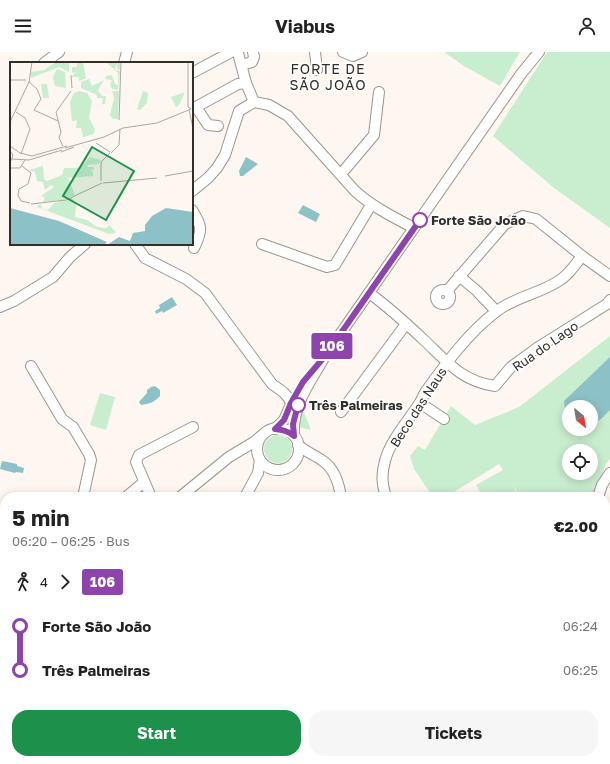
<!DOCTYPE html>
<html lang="en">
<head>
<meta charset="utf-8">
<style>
	body { margin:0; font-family:"Golos Text",sans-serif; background:#f6f6f6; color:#222; height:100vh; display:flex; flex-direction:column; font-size:15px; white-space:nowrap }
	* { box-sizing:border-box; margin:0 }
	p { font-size:13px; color:#767676 }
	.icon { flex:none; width:22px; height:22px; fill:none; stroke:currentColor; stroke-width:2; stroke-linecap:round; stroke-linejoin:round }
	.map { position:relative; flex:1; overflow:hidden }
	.details { position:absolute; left:0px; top:440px; width:610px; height:272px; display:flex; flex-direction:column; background:#fff; border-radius:16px 16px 0 0; box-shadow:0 2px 10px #0003 }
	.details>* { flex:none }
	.badge { padding:0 8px; border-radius:3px; font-size:14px; line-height:26px }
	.needle { width:26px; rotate:150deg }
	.controls { position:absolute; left:562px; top:348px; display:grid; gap:8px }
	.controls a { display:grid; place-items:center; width:36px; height:36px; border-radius:50%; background:#fff; box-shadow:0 2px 10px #0003; font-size:20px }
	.map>.badge { position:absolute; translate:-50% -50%; box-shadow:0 0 0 2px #fff }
	.legs { display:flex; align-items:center; gap:6px; height:44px; padding:0 12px; font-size:13px }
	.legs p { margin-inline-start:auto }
	.overview { display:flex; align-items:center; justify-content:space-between; height:68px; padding:0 12px }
	h1 { font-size:22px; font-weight:700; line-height:30px }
	.action { display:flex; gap:8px; margin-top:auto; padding:8px 12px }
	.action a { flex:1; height:46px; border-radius:16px; background:#1d914c; color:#fff; font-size:16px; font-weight:700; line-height:46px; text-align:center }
	.action a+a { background:#f6f6f6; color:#222 }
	ul { padding:0 12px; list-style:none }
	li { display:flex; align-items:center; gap:14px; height:44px; font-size:15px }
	li i { display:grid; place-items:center; width:6px; height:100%; margin:0 5px; background:currentColor }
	li i::after { content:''; width:10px; height:10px; margin:-5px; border:3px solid; border-radius:50%; background:#fff }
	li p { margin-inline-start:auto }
	li:first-child i { background:linear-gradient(#0000 50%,currentColor 0) }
	li:last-child i { background:linear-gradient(currentColor 50%,#0000 0) }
	header { display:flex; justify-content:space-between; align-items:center; height:52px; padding:0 12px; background:#fff; font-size:18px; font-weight:700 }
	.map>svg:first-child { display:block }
</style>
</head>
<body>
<header><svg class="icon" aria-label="menu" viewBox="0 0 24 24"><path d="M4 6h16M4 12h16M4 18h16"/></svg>Viabus<svg class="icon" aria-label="person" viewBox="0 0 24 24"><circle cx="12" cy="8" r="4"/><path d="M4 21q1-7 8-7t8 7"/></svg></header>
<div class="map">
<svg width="610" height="712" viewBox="0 0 610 712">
	<rect width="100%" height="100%" fill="#fef7f1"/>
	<g fill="#c8edcf" fill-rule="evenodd">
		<path d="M444 0H520L500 34 464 14Z"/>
		<path d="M547 0H610V176L554 136 493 84Z"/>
		<path d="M610 284V407L606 412 593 445H521L512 432 519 445H483L476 433 503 418 499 412 446 445H433L414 417 410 404 418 394 425 398 451 354 475 373 519 355ZM569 355H591V377H569ZM569 399H591V421H569Z"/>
		<path d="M100 341 115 345 106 378 90 373Z"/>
		<path d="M302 356 310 375V378L298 375Z"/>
		<circle cx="278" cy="397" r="14"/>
	</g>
	<g fill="#8cc2c7">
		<path d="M246 105 258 112 243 124H240L239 119Z"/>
		<path d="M303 153 320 162 316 170 298 161Z"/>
		<path d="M172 245 177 253 163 261 162 259 156 262 155 259 160 256 159 253Z"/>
		<path d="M610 305V358L602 366 591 374V355H569V371L566 365 564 349Z"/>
		<path d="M155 334 160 338V344C155 350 149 352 141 353L139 350 147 341V338L151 335Z"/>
		<path d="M2 409 17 412V414L24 416 23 421 16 420 15 421 0 417Z"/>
	</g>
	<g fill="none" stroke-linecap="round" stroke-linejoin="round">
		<defs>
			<g id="minor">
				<path d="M237 0 238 1 246 31 254 50"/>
				<path d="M315 0 317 18"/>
				<path d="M343 0 353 4 362 0"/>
				<path d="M44 11 59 0"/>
				<path d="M124 11 127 0"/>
				<path d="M242 13 252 10 254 5 253 0"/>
				<path d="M192 21 231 0"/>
				<path d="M218 74 208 73 196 55 238 32 246 31"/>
				<path d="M341 122 374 83 379 40"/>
				<path d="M192 139 208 126 217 116 225 103 239 59 254 50 269 53 288 64 355 139C373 155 393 165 414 176"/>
				<path d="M192 158C202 174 203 178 194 196"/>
				<path d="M135 192 145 206 186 227 205 241 272 332C280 338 287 341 291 351"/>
				<path d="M262 192 327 215 335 213 371 153"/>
				<path d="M459 224 477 239 496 259"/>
				<circle cx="443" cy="245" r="7"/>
				<path d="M447 239 505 172 523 164 536 167 582 204 610 224"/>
				<path d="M369 241C389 255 407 272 425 289 448 311 462 329 495 334L511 315 537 296 607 252 610 248"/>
				<path d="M0 255 14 249 53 225 70 205 85 192"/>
				<path d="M31 314 62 367 73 375 89 402 91 408 83 445"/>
				<path d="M420 351 444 367"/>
				<path d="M341 360 406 272"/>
				<circle cx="278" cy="397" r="21"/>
				<path d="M275 377 284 368 294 346"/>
				<path d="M294 384C292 352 310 331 325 304L521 22 539 0"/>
				<path d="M298 393C306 400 315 403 323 409 335 417 339 432 341 445"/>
				<path d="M126 445 144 430"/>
				<path d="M151 445 136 410 139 403 193 375"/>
				<path d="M180 445 229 405 254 390 261 384"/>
				<path d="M245 445 258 421 260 408"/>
				<path d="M386 445C382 432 381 423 385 409 390 389 408 369 419 352 422 348 423 343 426 339 447 310 469 280 497 259 515 245 538 242 557 230 568 224 575 213 582 204"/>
				<path d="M598 445 602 433 610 421"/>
				<path d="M0 500 5 498"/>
				<path d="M1 525 5 547"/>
				<path d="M0 564 5 561"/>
				<path d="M0 583 5 580"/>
				<path d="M205 707V712"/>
				<path d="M586 707V712"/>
				<path d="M79 712 80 707"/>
				<path d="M176 712V707"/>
				<path d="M316 712 317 707"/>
				<path d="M394 712 396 707"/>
			</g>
		</defs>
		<use href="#minor" stroke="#9e948b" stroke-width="12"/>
		<use href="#minor" stroke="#fff" stroke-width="10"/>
	</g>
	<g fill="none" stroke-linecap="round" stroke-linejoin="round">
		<defs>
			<path id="line-1" d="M298 353 293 372 294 384C288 379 283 378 275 377L284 368 291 351 303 330 325 304 420 168"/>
		</defs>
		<use href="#line-1" stroke="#fff" stroke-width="9"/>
		<use href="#line-1" stroke="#8e44ad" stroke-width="6"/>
	</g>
	<g fill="#fff" stroke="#8e44ad" stroke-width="2">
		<circle cx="420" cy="168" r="7"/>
		<circle cx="298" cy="353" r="7"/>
	</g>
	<g text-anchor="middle" stroke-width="3.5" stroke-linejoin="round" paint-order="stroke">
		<g font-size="13" font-weight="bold" fill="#322e2a" stroke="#fff" text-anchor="start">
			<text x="431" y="173">Forte São João</text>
			<text x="309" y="358">Três Palmeiras</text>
		</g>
		<g font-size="13" fill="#322e2a" stroke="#fff">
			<text transform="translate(545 294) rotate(-35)" y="5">Rua do Lago</text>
			<text transform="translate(418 355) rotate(-57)" y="5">Beco das Naus</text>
		</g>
		<g font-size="14" letter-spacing="1" fill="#322e2a" stroke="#fff">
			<text x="328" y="22">FORTE DE<tspan x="328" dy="16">SÃO JOÃO</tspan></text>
		</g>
	</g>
	<g transform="translate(10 10)">
		<rect width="183" height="183" fill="#fef7f1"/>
		<path d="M46 0H59V10L49 5 21 16V10L34 8ZM73 0 76 16 69 19V15H61L66 10 62 11V5H67V1ZM96 0H110V8L107 7V1L105 8 110 9 108 28 102 27 100 23 102 18 95 17 96 14 102 13 105 22 108 23V11ZM47 7 55 10 56 26 45 24 43 15ZM79 17 82 24 94 18 88 28 92 34H96L95 42H92L93 36H87V33L71 26V20ZM31 22H37L39 36H33ZM69 29 77 31 82 39 79 56 85 67 84 72 73 75 71 66H66L67 58 62 59 60 40 64 31ZM102 29H109L108 57H103L100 53 104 36ZM133 29 138 31 137 41 130 48 127 47ZM175 30 169 43 166 45 161 35ZM80 95 91 98 89 102 77 103 78 105H84V108H80L83 110V114L58 116 65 133 53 138 33 140 35 136 31 134 44 125 41 123 35 128 33 120 27 119 25 110 19 108 33 104 34 117 37 119 52 113 54 106H70ZM62 136 66 143 65 155 77 158 87 165 96 166 100 163 106 171 99 172 27 145 30 142 33 147 38 148 44 141Z" fill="#c8edcf"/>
		<path d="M0 146 49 159 97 180 94 183H0ZM156 146 183 150V183H97L109 175 120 179 123 171 135 169V163L142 154Z" fill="#8cc2c7"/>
		<path fill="none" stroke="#aca7a1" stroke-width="1" d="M61 13 62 26M0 18H16M19 20 27 27 31 37 24 48 48 59M178 45V0M179 48 183 66M6 50 15 56 20 67 11 92M109 58 111 0M0 60 19 20 22 0M86 81 100 90M0 84 10 91 22 94 57 84M53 84 49 76 51 70 46 50 61 29M55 86 94 75 113 66 147 61 181 47 178 45M0 89 3 93 0 101M51 90 64 85M101 91 109 83 110 67M2 97 19 98 52 88M12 104 21 111 18 122 9 127 8 133 11 139 20 141M0 106H10L15 98M155 114 183 109M91 119V100L100 91M93 121 147 116M21 142 56 138 92 121"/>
		<path fill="#1d914c" fill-opacity="0.15" stroke="#1d914c" stroke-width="2" d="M82 85 124 109 96 158 53 134Z"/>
		<rect width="183" height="183" fill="none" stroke="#322e2a" stroke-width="2"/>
	</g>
</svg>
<div class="controls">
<a><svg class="needle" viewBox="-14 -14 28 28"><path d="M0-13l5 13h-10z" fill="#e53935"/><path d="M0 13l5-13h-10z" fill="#767676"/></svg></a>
<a><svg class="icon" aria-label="locate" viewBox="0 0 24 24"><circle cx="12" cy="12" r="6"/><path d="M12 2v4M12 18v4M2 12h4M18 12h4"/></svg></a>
</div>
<b class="badge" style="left:332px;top:294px;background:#8e44ad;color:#fff">106</b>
<section class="details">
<div class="overview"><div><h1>5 min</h1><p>06:20 – 06:25 · Bus</p></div><b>€2.00</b></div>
<div class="legs"><svg class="icon" aria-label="walk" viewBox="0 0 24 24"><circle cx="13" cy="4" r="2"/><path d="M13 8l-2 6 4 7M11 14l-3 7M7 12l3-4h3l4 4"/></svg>4<svg class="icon" aria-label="forward" viewBox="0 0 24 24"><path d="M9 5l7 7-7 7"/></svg><b class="badge" style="background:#8e44ad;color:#fff">106</b></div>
<ul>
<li><i style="color:#8e44ad"></i><b>Forte São João</b><p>06:24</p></li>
<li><i style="color:#8e44ad"></i><b>Três Palmeiras</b><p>06:25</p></li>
</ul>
<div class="action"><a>Start</a><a>Tickets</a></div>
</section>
</div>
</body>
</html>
